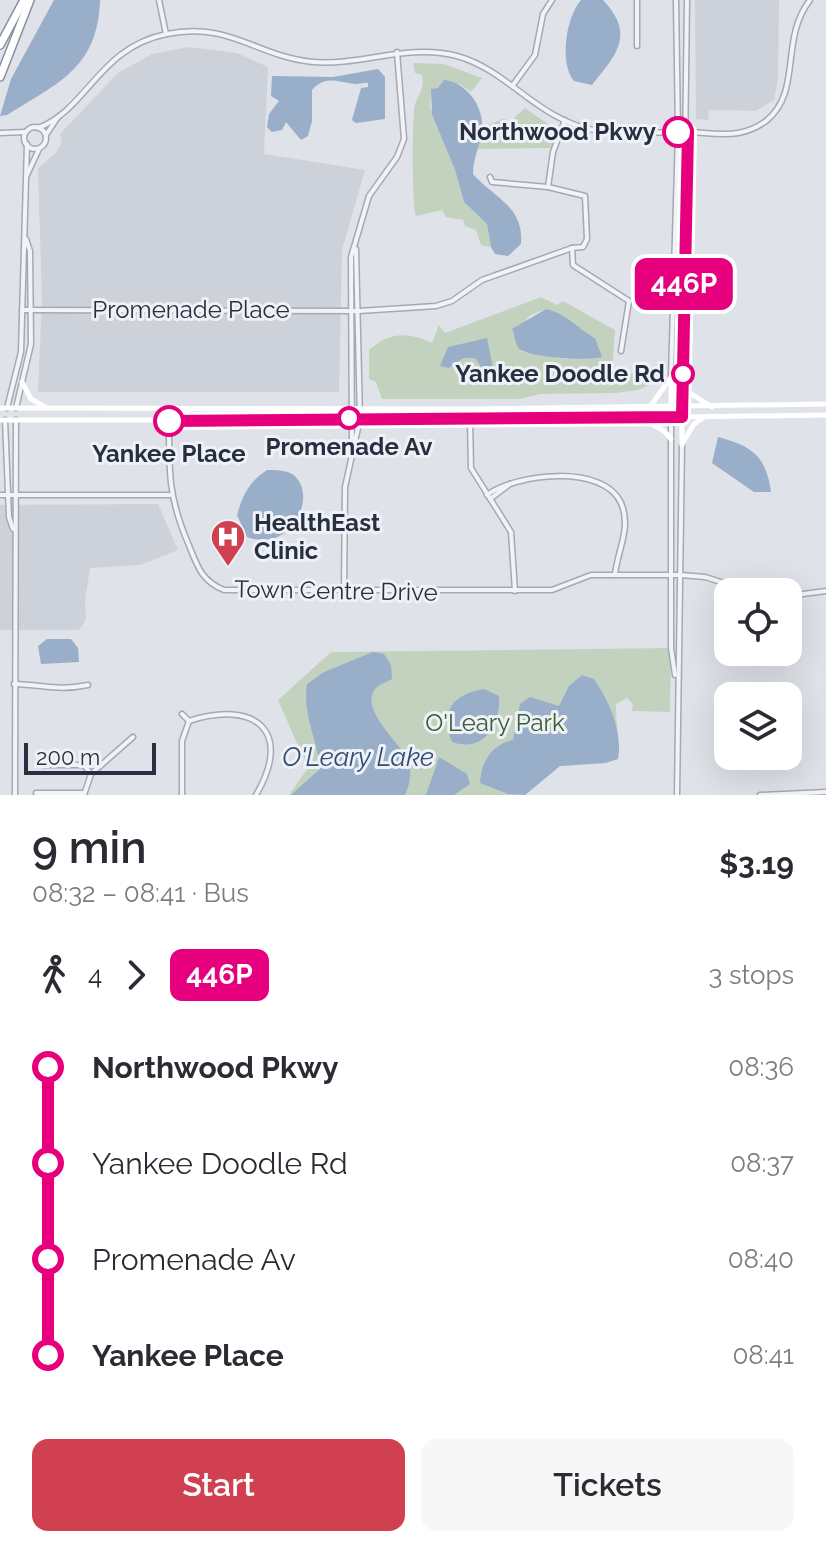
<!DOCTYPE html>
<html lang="en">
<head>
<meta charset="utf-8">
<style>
	body { margin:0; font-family:Raleway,sans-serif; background:#f7f7f7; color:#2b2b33; height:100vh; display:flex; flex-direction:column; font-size:30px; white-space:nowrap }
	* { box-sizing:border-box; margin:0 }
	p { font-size:26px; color:#7c7c81 }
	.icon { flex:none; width:44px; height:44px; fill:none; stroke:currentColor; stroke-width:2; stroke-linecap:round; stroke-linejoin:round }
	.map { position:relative; height:795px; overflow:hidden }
	.panel { display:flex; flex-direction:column; background:#fff; flex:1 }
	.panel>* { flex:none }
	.badge { padding:0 16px; border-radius:12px; font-size:28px; line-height:52px }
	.tools { position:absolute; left:714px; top:578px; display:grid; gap:16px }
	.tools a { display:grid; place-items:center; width:88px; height:88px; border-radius:16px; background:#fff; box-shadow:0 8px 32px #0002; font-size:40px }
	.scale { position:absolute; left:24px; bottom:20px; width:132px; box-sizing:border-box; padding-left:8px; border:4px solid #272f40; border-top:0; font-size:22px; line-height:28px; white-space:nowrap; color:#272f40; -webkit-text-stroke:6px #eef1f6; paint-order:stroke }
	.map>.badge { position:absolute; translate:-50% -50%; box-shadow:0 0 0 4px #fff }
	.legs { display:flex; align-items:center; gap:12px; height:88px; padding:0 32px; font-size:26px }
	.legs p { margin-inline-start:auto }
	.overview { display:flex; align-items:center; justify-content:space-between; height:136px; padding:0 32px }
	h1 { font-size:44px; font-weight:600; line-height:60px }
	.button { display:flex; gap:16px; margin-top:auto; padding:16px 32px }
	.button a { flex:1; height:92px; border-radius:16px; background:#d14050; color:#fff; font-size:32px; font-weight:600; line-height:92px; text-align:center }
	.button a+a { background:#f7f7f7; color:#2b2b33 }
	ul { padding:0 32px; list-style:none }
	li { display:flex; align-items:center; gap:28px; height:96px; font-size:30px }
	li i { display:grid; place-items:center; width:12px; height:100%; margin:0 10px; background:currentColor }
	li i::after { content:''; width:20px; height:20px; margin:-10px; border:6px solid; border-radius:50%; background:#fff }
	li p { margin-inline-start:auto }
	li:first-child i { background:linear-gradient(#0000 50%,currentColor 0) }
	li:last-child i { background:linear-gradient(currentColor 50%,#0000 0) }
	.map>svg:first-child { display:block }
</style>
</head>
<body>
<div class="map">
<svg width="826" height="795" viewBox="0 0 826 795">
	<rect width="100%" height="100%" fill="#dfe2e8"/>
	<g fill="#cdd1da">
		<path d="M695 0H779L778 78 774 100 756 111 709 110 708 120 696 119Z"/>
		<path d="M189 47 237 53 268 67 264 154 365 170 342 250 339 392H38L42 301 38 168 55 154 62 142 60 134 118 73 152 54Z"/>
		<path d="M158 504 178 550 140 565 90 568 85 600 86 619 79 630H0V505Z"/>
	</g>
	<g fill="#c3d2bf" fill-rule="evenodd">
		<path d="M413 63 444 64 482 78 471 92 460 84 438 88 431 96 430 107 455 170 464 202 487 224 491 247 481 245 476 230 465 226 463 220 446 217 442 210 416 216C412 206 412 113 415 104 419 93 425 88 422 75L415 73Z"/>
		<path d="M525 108 558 131 551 148 476 149 483 127 503 119 511 121Z"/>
		<path d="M541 297 557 305 563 301 615 330 612 374 640 373 651 368 658 370V381L638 390 615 393 540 394 520 399H382L376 382 369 379V350C389 331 410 332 432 343L439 325 445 333ZM546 309 595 338 567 359 523 352 513 333 531 315Z"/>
		<path d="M671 648 670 712 632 711 633 704 627 698 616 704 618 759 605 763 560 766 525 795H289L308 768 278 700 331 652Z"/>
	</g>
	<g fill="#98aec9">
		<path d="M54 0H100C98 68 58 83 7 115L0 116 11 79Z"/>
		<path d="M581 0H603C636 35 616 55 592 85L574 81C559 63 566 17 581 0Z"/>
		<path d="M378 69 385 77V119L356 123 352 120 361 88 368 87V83C364 82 360 84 356 84 339 83 326 74 312 90V121L308 136 301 140 286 122 282 130 272 132 267 127 269 114 279 101 271 96 272 76 333 77Z"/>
		<path d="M444 80C467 82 485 108 482 131 480 146 473 158 473 174 494 198 524 206 521 244L508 256 495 254 491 247 487 224 464 202 455 170 432 114 431 89 438 88Z"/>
		<path d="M546 309C566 313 578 329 595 338L602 357C591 361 523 358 518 347 515 342 515 336 512 329Z"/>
		<path d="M487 338 493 369H482L476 359C463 355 459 361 449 368L440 366 448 347Z"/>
		<path d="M718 437C752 446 766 456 771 492H754L712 463Z"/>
		<path d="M267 470C275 470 285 470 292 474 319 492 294 554 247 537L237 515C243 494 249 482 267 470Z"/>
		<path d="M47 639H71L78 648 79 662 41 664 38 646Z"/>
		<path d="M373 652 384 654 391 665 392 679C389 681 385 682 381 684 351 703 400 742 407 759 413 772 410 783 405 795H291L320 769C318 740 302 715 307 684L324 672Z"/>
		<path d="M582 675 594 679C609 701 623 731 618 759L605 763 560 766 525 795 508 794 480 783C481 762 492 744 513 740L520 704 530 697 559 706 569 686Z"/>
		<path d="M484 689 499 696C501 726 483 753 452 742 438 711 454 694 484 689Z"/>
		<path d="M439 757 467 774 470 784 454 795H426Z"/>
	</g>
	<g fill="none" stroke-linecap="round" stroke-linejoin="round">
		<defs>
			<g id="minor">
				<path d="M637 0V46"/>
				<path d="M513 85 535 55 543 14 552 0"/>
				<path d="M565 120 553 152 548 187 585 196 587 239 583 247 572 248"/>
				<path d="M490 177 492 182 548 187"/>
				<path d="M22 310 359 311 436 306 452 301 482 280 572 248 573 265 629 301 621 351"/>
				<path d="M681 575 705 577 753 592"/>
				<path d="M788 596 826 591"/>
				<path d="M14 684C45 685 57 691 88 685"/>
				<path d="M182 714 189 721"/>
				<path d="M189 721C254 700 294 730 256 795"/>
				<path d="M44 765H84L91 774 84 795"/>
				<path d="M91 774 133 737"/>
				<path d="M36 793H84"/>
				<path d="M182 795V741L189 721"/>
				<path d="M760 795 826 792"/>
			</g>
			<g id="tertiary">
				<path d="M159 0 166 34"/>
				<circle cx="35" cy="138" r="11"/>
				<path d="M38 128C87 110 99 47 167 34 229 21 258 57 313 62 362 66 407 43 457 56 496 67 520 96 554 115 568 123 584 129 600 131 627 135 656 132 684 132 702 132 721 136 738 133 749 131 758 127 766 121 803 91 779 40 810 0"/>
				<path d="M0 133 25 132"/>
				<path d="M46 135 58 117"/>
				<path d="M27 175 39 149"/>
				<path d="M671 377 678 132 676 0"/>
				<path d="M682 383 687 0"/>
				<path d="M7 408 21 352 27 144"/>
				<path d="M16 408 31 344 30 251 26 239"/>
				<path d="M671 418V648L675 675"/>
				<path d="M5 420 9 517 13 529"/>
				<path d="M470 420 471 468 511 532 515 591"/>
				<path d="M169 421C169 471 168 496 188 543 197 565 201 581 224 590H552L591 575H681"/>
				<path d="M352 453 351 257 369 196 397 157 404 139 397 52"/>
				<path d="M0 495H170"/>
				<path d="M487 495C515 474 603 463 621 503 632 528 617 551 615 575"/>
				<path d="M490 499 510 484"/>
				<path d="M344 592 345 487 360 419 356 249"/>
				<path d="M15 795 16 420"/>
				<path d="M677 795 682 445"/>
			</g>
			<g id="motorway">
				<path d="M0 45 24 0"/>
				<path d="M0 77 30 0"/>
			</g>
		</defs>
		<use href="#minor" stroke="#a4a9b2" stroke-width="7"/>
		<use href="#tertiary" stroke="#a4a9b2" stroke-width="7"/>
		<use href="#motorway" stroke="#868f9f" stroke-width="10"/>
		<use href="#minor" stroke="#f1f3f7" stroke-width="4"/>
		<use href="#tertiary" stroke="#f1f3f7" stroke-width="4"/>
		<g stroke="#fff" stroke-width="5">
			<path d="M22 382 31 399 45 407"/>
			<path d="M683 384 688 392 712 407"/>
			<path d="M650 407 669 380"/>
			<path d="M0 408 470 409 826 404"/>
			<path d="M641 418 664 431 671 439"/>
			<path d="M671 418V377"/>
			<path d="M0 420H470L826 415"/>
			<path d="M169 421 172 413 190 411"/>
			<path d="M682 444 694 424 703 418"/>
			<path d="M682 445V383"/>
		</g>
		<use href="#motorway" stroke="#fff" stroke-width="7"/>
	</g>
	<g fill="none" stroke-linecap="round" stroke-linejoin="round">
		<defs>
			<path id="line-1" d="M169 421 682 417 688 132H678"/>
		</defs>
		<use href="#line-1" stroke="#fff" stroke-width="18"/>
		<use href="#line-1" stroke="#e6007e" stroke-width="12"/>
	</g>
	<defs>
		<symbol id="hospital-pin" viewBox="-11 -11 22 30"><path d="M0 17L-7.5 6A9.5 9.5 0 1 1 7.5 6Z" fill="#d14050" stroke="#eef1f6"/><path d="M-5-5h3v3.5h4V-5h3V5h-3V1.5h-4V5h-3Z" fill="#fff"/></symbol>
	</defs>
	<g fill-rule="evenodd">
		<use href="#hospital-pin" x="208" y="517" width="40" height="54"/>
	</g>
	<g fill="#fff" stroke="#e6007e" stroke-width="4">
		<circle cx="678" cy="132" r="14"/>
		<circle cx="683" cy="374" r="10"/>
		<circle cx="349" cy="418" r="10"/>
		<circle cx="169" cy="421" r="14"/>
	</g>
	<g text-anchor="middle" stroke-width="6" stroke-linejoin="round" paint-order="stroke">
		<g font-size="24" font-weight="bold" fill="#272f40" stroke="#eef1f6" text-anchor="end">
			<text x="656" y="140">Northwood Pkwy</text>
			<text x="665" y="382">Yankee Doodle Rd</text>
			<text x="349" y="455" text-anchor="middle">Promenade Av</text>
			<text x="169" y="462" text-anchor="middle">Yankee Place</text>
		</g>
		<g font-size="24" fill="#272f40" stroke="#eef1f6">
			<text x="191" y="318">Promenade Place</text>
			<text transform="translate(336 591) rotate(1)" y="8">Town Centre Drive</text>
		</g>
		<g font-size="24" font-weight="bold" fill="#272f40" stroke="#eef1f6" text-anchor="start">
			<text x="254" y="531">HealthEast<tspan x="254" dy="28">Clinic</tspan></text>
		</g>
		<g font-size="24" fill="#3a5c34" stroke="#eef1f6">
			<text x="495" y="731">O'Leary Park</text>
		</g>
		<g font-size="26" font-style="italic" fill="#304c74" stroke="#eef1f6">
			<text x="358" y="766">O'Leary Lake</text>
		</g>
	</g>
</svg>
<div class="tools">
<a><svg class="icon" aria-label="locate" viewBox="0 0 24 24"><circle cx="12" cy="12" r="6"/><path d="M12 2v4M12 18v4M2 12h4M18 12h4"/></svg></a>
<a><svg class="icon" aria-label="layers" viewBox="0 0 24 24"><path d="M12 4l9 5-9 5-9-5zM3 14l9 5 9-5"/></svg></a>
</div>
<div class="scale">200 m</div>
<b class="badge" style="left:684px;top:284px;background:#e6007e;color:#fff">446P</b>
</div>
<section class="panel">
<div class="overview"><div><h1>9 min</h1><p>08:32 – 08:41 · Bus</p></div><b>$3.19</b></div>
<div class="legs"><svg class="icon" aria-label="walk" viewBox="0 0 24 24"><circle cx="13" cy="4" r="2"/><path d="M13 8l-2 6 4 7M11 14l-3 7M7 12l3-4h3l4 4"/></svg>4<svg class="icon" aria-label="forward" viewBox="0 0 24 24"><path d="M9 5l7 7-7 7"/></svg><b class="badge" style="background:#e6007e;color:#fff">446P</b><p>3 stops</p></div>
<ul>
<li><i style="color:#e6007e"></i><b>Northwood Pkwy</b><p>08:36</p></li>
<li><i style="color:#e6007e"></i><span>Yankee Doodle Rd</span><p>08:37</p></li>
<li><i style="color:#e6007e"></i><span>Promenade Av</span><p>08:40</p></li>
<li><i style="color:#e6007e"></i><b>Yankee Place</b><p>08:41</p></li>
</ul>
<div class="button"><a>Start</a><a>Tickets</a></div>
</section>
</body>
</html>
